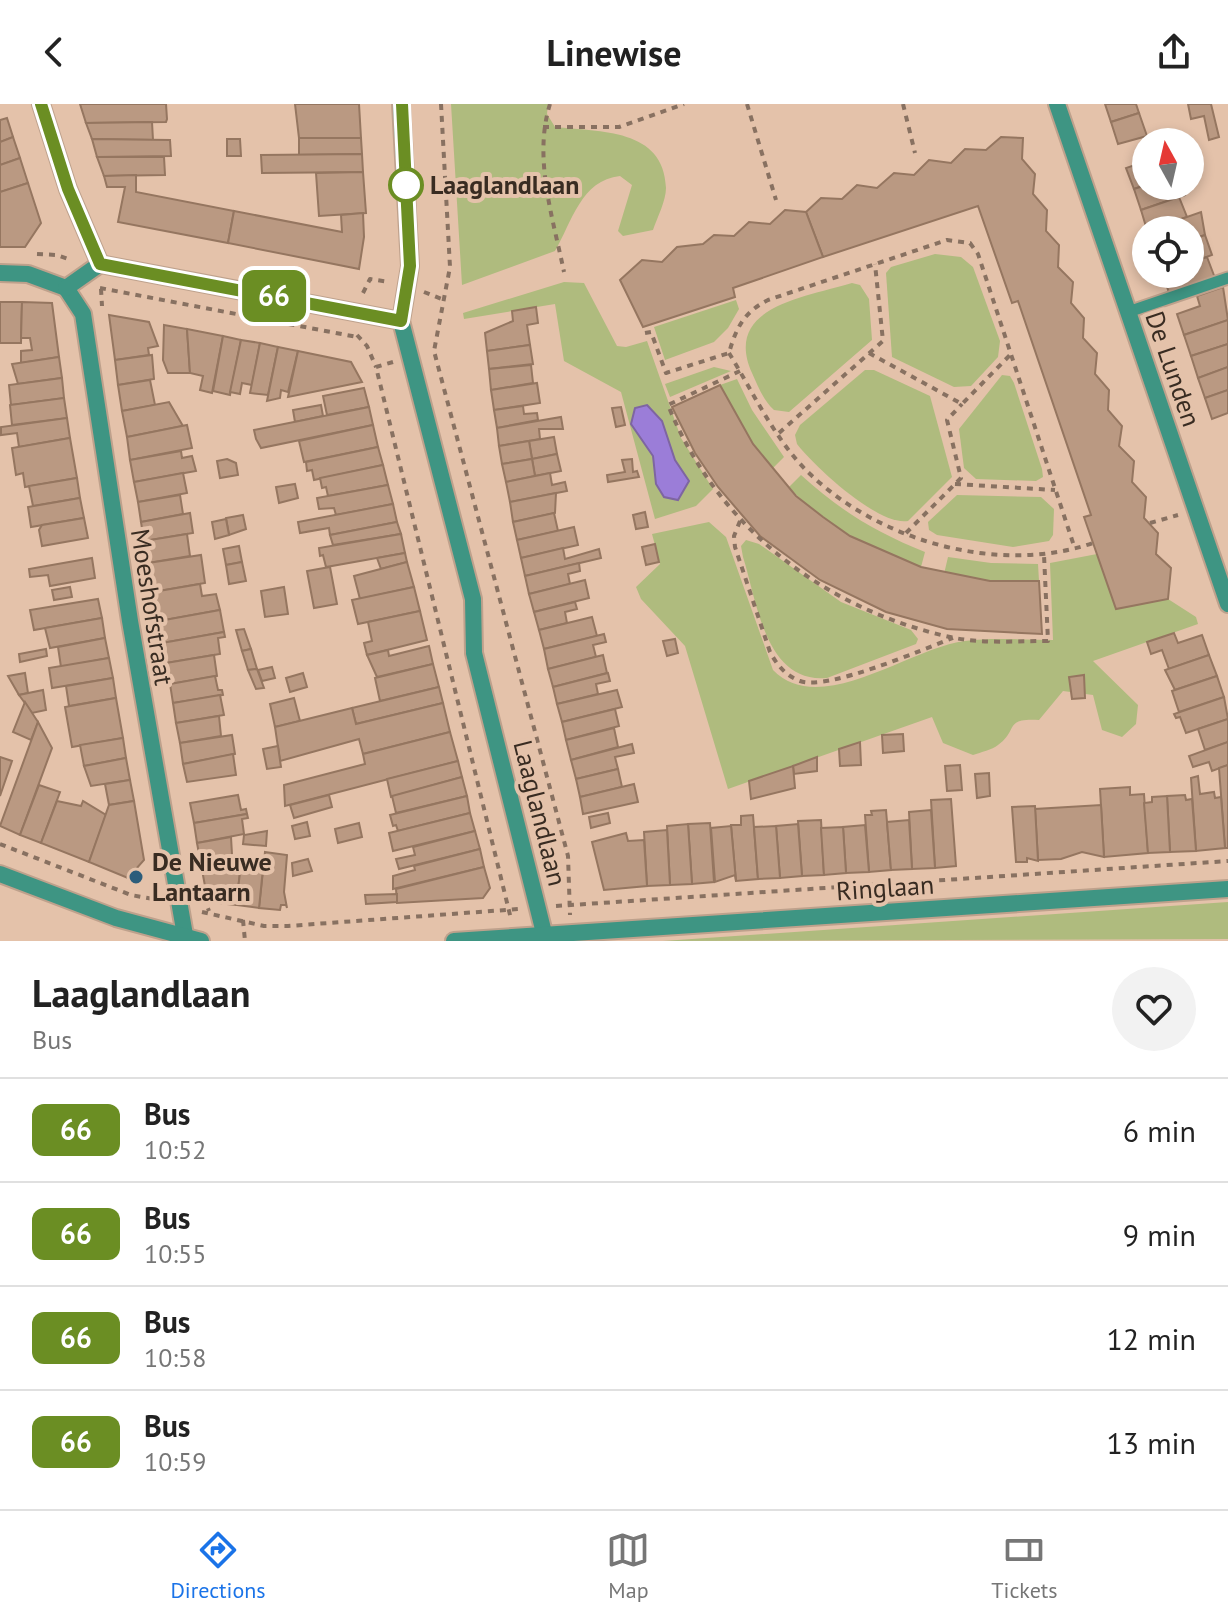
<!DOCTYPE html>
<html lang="en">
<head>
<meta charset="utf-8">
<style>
	body { margin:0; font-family:"PT Sans",sans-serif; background:#f2f2f2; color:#222; height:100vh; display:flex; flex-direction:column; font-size:30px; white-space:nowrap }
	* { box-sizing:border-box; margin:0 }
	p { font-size:26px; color:#767676 }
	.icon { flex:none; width:44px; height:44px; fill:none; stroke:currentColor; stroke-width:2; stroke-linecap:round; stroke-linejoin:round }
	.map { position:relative; height:837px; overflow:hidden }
	.panel { display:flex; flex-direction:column; background:#fff; flex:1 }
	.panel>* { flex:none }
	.badge { padding:0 16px; border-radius:12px; font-size:28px; line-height:52px }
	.needle { width:52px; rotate:352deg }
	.controls { position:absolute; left:1132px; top:24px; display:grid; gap:16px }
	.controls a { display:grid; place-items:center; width:72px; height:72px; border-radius:50%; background:#fff; box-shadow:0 4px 12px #0003; font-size:40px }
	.map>.badge { position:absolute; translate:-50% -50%; box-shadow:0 0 0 4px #fff }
	.round { display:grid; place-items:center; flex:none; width:84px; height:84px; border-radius:42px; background:#f2f2f2 }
	.overview { display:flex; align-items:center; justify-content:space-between; height:136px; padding:0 32px }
	h1 { font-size:38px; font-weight:800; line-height:60px }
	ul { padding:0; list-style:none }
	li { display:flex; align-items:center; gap:24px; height:104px; padding:0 32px; border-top:2px solid #e0e0e0 }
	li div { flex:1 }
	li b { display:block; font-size:30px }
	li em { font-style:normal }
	li .badge { min-width:88px; font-weight:700; text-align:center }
	header { display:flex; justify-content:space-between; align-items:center; height:104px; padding:0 32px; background:#fff; font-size:36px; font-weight:800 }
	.menu { display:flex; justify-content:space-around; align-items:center; height:112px; border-top:2px solid #e0e0e0; background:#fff; font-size:22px; color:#767676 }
	.menu a { display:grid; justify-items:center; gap:4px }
	.menu .selected { color:#1a73e8 }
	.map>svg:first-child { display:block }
</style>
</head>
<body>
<header><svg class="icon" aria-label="back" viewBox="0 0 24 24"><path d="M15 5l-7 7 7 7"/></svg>Linewise<svg class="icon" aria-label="share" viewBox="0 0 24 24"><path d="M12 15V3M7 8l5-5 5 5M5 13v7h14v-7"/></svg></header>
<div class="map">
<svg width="1228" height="837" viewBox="0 0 1228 837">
	<rect width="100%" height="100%" fill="#e4c2aa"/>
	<g fill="#afbb7e">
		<path d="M451 0H548L547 10 555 23C600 28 664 24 666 84 666 97 657 114 653 126L623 132 618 127 632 81 620 72C581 76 572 118 555 147L462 181Z"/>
		<path d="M935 150 961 153 973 163 1000 237 998 253 971 282 954 283 892 253 886 169 891 163Z"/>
		<path d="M564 178 584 179 617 242 626 243 647 237 681 334 713 385 696 402 655 415 621 288 564 257 555 200 464 215 463 209Z"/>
		<path d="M852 179 860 181 869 195 872 236 789 308 774 306C763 296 758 282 752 269 722 202 807 193 852 179Z"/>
		<path d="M736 196 739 205 728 224 714 238 665 256 654 223Z"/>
		<path d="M714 263 731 267 670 293 665 280Z"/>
		<path d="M865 266H874L930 292 952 373 908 417C878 422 815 363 797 340L795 331 800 321Z"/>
		<path d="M1002 271 1010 272 1014 279 1042 365 1043 373 1036 377 976 375 964 364 959 325Z"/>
		<path d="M737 275 752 306 784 353 772 365 736 315 720 281Z"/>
		<path d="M801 371C839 406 877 429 925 448L921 463C872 445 825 423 789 383Z"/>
		<path d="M957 391 1041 393 1054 405 1053 431 1049 437 1013 443 937 431 929 426 928 418Z"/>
		<path d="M709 418 726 433 773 566C820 615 911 543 965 537 994 533 1024 536 1053 536L1050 459 1097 450 1116 505 1168 495 1196 513 1198 520 1093 557 1138 601 1136 620 1122 633 1102 626 1093 591 1063 587 1039 616C1003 614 1019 626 998 641 992 646 981 648 973 651L943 639 932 613 728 685 685 542 641 495 636 483 660 460 652 430Z"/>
		<path d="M746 436 759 440 841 498 911 526 918 535 916 540 827 574C765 580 757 497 743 453L741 442Z"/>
		<path d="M948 453 991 459 1038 460 1039 477H990L944 470Z"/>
		<path d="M1228 798V835L663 837Z"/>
	</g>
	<path fill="#9b7dd8" stroke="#7e65a1" stroke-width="2" d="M647 301 662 317 675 356 689 377 678 396 664 393 656 380 653 352 631 320 635 304Z"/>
	<g fill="#ba9982" stroke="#957660" stroke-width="2">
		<path d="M80 0H166L167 15 166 18 86 19Z"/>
		<path d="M295 0H359L361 34H299Z"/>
		<path d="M1105 0H1136L1139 9 1111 18Z"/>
		<path d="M1188 0H1211L1219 33 1209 36 1204 12 1191 15Z"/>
		<path d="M1139 9 1147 32 1118 40 1111 18Z"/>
		<path d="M7 14 13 33 0 38V16Z"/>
		<path d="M152 18 153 36 92 35 86 19Z"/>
		<path d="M13 33 20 54 0 61V38Z"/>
		<path d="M1001 33 1023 34 1022 55 1035 70 1033 90 1047 106 1046 127 1059 141 1058 163 1073 178 1071 199 1084 214 1083 234 1097 249 1095 270 1109 286 1108 306 1122 322 1119 342 1134 357 1132 378 1146 393 1144 414 1158 429 1156 450 1171 464 1168 495 1116 505 1084 413 1091 411 1018 197 1012 199 978 102 823 153 806 108 821 94 842 95 857 81 877 84 894 69 914 71 929 56 951 59 965 45 986 46Z"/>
		<path d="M299 34H361L362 50 299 51Z"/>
		<path d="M92 35 170 36 171 52 97 53Z"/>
		<path d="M227 35H240L241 52H227Z"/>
		<path d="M1146 45V81L1134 85 1126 64 1144 58 1140 47Z"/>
		<path d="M362 50 363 68 262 69 261 51Z"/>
		<path d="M97 53H164L165 71 104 72Z"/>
		<path d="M20 54 28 79 0 88V61Z"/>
		<path d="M363 68 366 109 319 112 316 69Z"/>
		<path d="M136 71V88L234 107 228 139 118 118 125 83H107L104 72Z"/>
		<path d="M28 79 41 119 25 143H0V88Z"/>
		<path d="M1146 81 1169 85 1182 82 1185 91 1141 106 1134 85Z"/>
		<path d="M1179 93 1187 113 1147 126 1141 106Z"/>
		<path d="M785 106 806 108 823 153 733 184 735 193 643 223 620 176 642 156 662 158 677 143 703 140 714 131 734 132 749 118 770 120Z"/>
		<path d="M234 107 342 128 341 111 363 109 364 133 359 165 228 139Z"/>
		<path d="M1201 108 1205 131 1190 136V126H1150Z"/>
		<path d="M1205 131 1212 151 1190 159V136Z"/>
		<path d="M1207 153 1215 174 1169 189 1163 170H1190V159Z"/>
		<path d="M1223 183 1228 216 1184 231 1177 210 1200 202 1197 192Z"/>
		<path d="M0 198H22L21 239H0Z"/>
		<path d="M22 198 52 199 59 253 21 259V247L32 246 30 234H21Z"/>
		<path d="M536 203 538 219 527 221 530 241 487 247 485 229 513 217 512 207Z"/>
		<path d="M109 211 149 218 158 242 148 244 149 251 115 256Z"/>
		<path d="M1228 216V240L1191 252 1184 231Z"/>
		<path d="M164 221 187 225 190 269H168L163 256Z"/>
		<path d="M187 225 223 232 212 289 200 286 203 272 190 269Z"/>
		<path d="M223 232 241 236 230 291 213 287Z"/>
		<path d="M241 236 260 239 252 281 242 279 240 290 230 288Z"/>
		<path d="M260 239 278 243 268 291 250 289Z"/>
		<path d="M1228 240V263L1198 274 1191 252Z"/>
		<path d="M530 241 533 260 489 265 487 247Z"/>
		<path d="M278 243 298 247 288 288 281 286 280 294 267 297Z"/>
		<path d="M298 247 351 258 362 278 288 293Z"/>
		<path d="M152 251 154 275 118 281 115 256Z"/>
		<path d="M59 253 62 274 18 280 12 260Z"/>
		<path d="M531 261 533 279 491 286 489 265Z"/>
		<path d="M1228 263V286L1205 294 1198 274Z"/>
		<path d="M62 274 64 294 11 301 9 281Z"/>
		<path d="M150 276 155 301 122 307 118 281Z"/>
		<path d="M537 279 540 299 494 306 491 286Z"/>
		<path d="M720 281 753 340 796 392 823 413 850 432 921 463 990 477H1039L1042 530 947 525 886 508 820 476 760 432 718 383 695 349 672 303Z"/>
		<path d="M364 284 369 303 327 311 323 292Z"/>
		<path d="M1228 286V309L1212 315 1205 294Z"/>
		<path d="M64 294 67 314 12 321 10 301Z"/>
		<path d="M169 298 183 322 127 333 122 307Z"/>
		<path d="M321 301 323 312 295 318 293 306Z"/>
		<path d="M523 302 524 310 537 309 538 316 497 324 494 306Z"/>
		<path d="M369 303 373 321 261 344 256 335 254 326Z"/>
		<path d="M621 303 625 321 616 323 612 304Z"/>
		<path d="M561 313 563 325H539L540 335 499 342 497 324Z"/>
		<path d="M67 314 70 334 19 343 17 329 1 331V323Z"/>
		<path d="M187 321 192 344 130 356 127 333Z"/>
		<path d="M373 321 378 343 304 358 299 337Z"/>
		<path d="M554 333 557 350 532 355 529 337Z"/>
		<path d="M70 334 77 374 25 383 23 369 16 371 12 344Z"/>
		<path d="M529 337 532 355 502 360 499 342Z"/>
		<path d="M378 343 383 361 314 376 312 366 307 367 306 358Z"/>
		<path d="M181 347 182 354 192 352 196 367 134 378 130 356Z"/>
		<path d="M557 350 561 367 535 372 532 355Z"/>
		<path d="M227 355 236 359 238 371 220 374 217 357Z"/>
		<path d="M532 355 535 372 506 378 502 360Z"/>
		<path d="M632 355 633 368 637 367 639 373 608 378 607 371 625 368 622 356Z"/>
		<path d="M383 361 388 381 328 392 326 383 322 384 320 374Z"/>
		<path d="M183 369 187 389 138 398 134 378Z"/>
		<path d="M550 369 552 381 565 378 567 387 510 398 506 378Z"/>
		<path d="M77 374 80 394 33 402 29 382Z"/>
		<path d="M295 380 298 394 279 399 276 383Z"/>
		<path d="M388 381 393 400 336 411 334 404 319 405 317 394Z"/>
		<path d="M556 389 555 409 513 418 510 398Z"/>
		<path d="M180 391 183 410 141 418 138 398Z"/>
		<path d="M80 394 84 414 31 423 28 403Z"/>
		<path d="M393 400 397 418 330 431 329 424 300 429 298 418Z"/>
		<path d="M645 408 648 423 636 425 633 411Z"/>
		<path d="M190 409 193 429 144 437 141 418Z"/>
		<path d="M554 409 558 427 517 436 513 418Z"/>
		<path d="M243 411 246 425 229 431 226 414Z"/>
		<path d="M84 414 88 434 42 442 39 426 42 421Z"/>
		<path d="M226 415 229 431 215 435 212 418Z"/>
		<path d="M397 418 401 430 333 441 330 431Z"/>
		<path d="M574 423 578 441 521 454 517 436Z"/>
		<path d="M187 430 190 452 148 459 144 437Z"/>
		<path d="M401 430 405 449 326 463 323 451 320 452 319 444Z"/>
		<path d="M655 440 659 458 646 461 642 443Z"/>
		<path d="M239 442 242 458 226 461 223 445Z"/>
		<path d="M563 444 565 455 599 445 601 454 525 472 521 454Z"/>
		<path d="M405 449 407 458 381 465 377 454Z"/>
		<path d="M201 451 205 479 153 488 148 459Z"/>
		<path d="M92 454 95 474 50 482 48 471 30 473 29 465Z"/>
		<path d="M242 458 246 477 229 480 226 461Z"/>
		<path d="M407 458 414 483 360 495 354 472Z"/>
		<path d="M579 459 580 467 568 470 570 480 529 490 525 472Z"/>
		<path d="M330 463 337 500 314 504 307 467Z"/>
		<path d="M585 476 589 494 534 508 529 490Z"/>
		<path d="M200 480 202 492 216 490 220 506 159 517 153 488Z"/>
		<path d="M70 483 72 493 54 496 52 486Z"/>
		<path d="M284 483 288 510 265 513 261 487Z"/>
		<path d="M414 483 420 507 358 520 352 496Z"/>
		<path d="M98 495 102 514 34 526 30 506Z"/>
		<path d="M575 498 577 505 565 508 567 519 539 526 534 508Z"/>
		<path d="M220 506 224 528 162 539 159 517Z"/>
		<path d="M420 507 427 536 367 551 364 539 372 537 368 518Z"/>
		<path d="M592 513 597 532 544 545 539 526Z"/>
		<path d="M102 514 105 534 50 544 45 524Z"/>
		<path d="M244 525 251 545 242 547 236 526Z"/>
		<path d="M224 528 225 533 218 534 220 550 166 559 162 539Z"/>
		<path d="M1174 529 1178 539 1202 531 1209 551 1169 565 1162 546 1151 550 1147 538Z"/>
		<path d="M604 530 606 538 593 541 596 553 548 565 544 545Z"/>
		<path d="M105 534 109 554 61 563 58 543Z"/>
		<path d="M675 535 678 549 667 552 663 537Z"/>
		<path d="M429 542 433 560 377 573 367 551 388 546 389 552Z"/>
		<path d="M46 545 47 552 20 558 19 550Z"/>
		<path d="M251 545 257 565 248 566 242 547Z"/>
		<path d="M214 551 217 572 170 580 166 559Z"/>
		<path d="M603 551 607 569 553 583 548 565Z"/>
		<path d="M1209 551 1217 572 1175 586 1165 566Z"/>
		<path d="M109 554 113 574 52 584 49 564Z"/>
		<path d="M433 560 439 583 380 597 375 574Z"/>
		<path d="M272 563 275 574 262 577 258 566Z"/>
		<path d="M257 565 264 584 256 585 248 566Z"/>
		<path d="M25 569 28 589 19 591 8 572Z"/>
		<path d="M303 569 307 583 290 588 286 574Z"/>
		<path d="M608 569 610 577 596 580 598 590 557 600 553 583Z"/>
		<path d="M1084 571 1085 594 1072 595 1069 573Z"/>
		<path d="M215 572 218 586H222L223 591 173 599 170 580Z"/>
		<path d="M1217 572 1224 593 1179 608 1172 587Z"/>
		<path d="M113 574 116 594 69 602 66 582Z"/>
		<path d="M439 583 443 599 356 620 352 604Z"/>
		<path d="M43 586 46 606 32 609 19 591Z"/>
		<path d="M617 586 622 603 562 618 557 600Z"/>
		<path d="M220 591 224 611 176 619 173 599Z"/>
		<path d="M1224 593 1228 615 1186 629 1180 613 1176 614 1174 610Z"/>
		<path d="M116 594 123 634 72 643 65 603Z"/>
		<path d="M294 594 300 617 275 623 270 600Z"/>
		<path d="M25 598 38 618 31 636 13 628Z"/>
		<path d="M443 599 450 628 363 650 359 635 280 657 275 623 352 604 356 620Z"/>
		<path d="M615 605 619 622 566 636 562 618Z"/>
		<path d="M219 612 221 632 180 639 176 619Z"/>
		<path d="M1228 615V638L1205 646 1198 625Z"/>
		<path d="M38 618 52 644 20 731 0 722Z"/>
		<path d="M614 624 618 643 571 656 566 636Z"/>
		<path d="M450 628 458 657 285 702 284 681 365 660 363 650Z"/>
		<path d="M903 630 904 647 883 649 882 631Z"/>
		<path d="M232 631 235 650 183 660 180 639Z"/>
		<path d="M123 634 126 654 84 662 80 641Z"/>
		<path d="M860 638 861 661 840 662 839 645Z"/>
		<path d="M1228 638V661L1212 667 1209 658 1193 663 1189 652Z"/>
		<path d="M632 640 634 649 615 653 618 665 576 675 571 656Z"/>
		<path d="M278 642 281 663 267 665 263 645Z"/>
		<path d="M233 650 236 671 187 678 183 660Z"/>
		<path d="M0 653 12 657 0 692Z"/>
		<path d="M817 653V667L794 670 793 662Z"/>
		<path d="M126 654 130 676 91 682 84 662Z"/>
		<path d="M458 657 462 673 391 693 387 675Z"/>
		<path d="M960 661 962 686 947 687 945 662Z"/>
		<path d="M1228 661V744H1225L1219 664Z"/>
		<path d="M793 662 795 684 751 695 749 677Z"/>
		<path d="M618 665 622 683 580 693 576 675Z"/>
		<path d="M989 669 990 692 977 694 975 670Z"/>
		<path d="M1198 672 1200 690 1214 688 1215 694 1221 693 1225 744 1196 747 1191 674Z"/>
		<path d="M462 673 467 692 396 709 392 692Z"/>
		<path d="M130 676 134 697 109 701 105 680Z"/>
		<path d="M634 680 638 698 583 710 580 693Z"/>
		<path d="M39 681 60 688 41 739 20 731Z"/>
		<path d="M1130 683V691L1144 690 1148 749 1104 753 1100 685Z"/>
		<path d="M238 691 241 706 246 705 247 710 194 719 190 699Z"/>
		<path d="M329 691 332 703 294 714 290 701Z"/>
		<path d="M1185 691 1186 696 1192 695 1196 747 1170 748 1167 692Z"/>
		<path d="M467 692 470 709 398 727 396 721 393 722 390 711Z"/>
		<path d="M1167 692 1170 748 1148 749 1144 699 1152 698V693Z"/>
		<path d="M951 695 956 762 935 764 931 696Z"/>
		<path d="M57 697 81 702 83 697 106 711 89 758 41 739Z"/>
		<path d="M134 697 144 756 128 774 89 758 109 701Z"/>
		<path d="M1101 701 1104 753 1082 748 1061 755 1038 756 1035 705Z"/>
		<path d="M1035 702 1038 757 1027 754V758H1016L1012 703Z"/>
		<path d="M886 706 891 766 869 768 865 711H872L871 707Z"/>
		<path d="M931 706 935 764 912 765 909 708Z"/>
		<path d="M470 709 475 727 393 747 389 729Z"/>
		<path d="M608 709 610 719 591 724 589 713Z"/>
		<path d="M247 710 248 714 242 715 244 730 197 739 194 719Z"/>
		<path d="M753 711 758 775 736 777 731 721H741V712Z"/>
		<path d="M821 716 824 771 802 772 798 717Z"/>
		<path d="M909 716 912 765 891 766 887 718Z"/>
		<path d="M307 718 310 732 295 735 292 722Z"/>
		<path d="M359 719 362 733 338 739 335 725Z"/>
		<path d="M710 719 714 778 692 780 688 720Z"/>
		<path d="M688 720 692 780 670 781 667 722Z"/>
		<path d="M798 720 802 772 780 774 776 722Z"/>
		<path d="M865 721 869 768 846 769 843 723Z"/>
		<path d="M731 722 736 777 735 771 715 778 711 724Z"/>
		<path d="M776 722 780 774 758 775 754 723Z"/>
		<path d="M843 723 846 769 824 771 821 724Z"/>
		<path d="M667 726 670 781 647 782 644 728Z"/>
		<path d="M267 727 266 742 243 740 244 731Z"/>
		<path d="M475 727 480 745 399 765 396 755 415 751 413 743Z"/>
		<path d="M626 729 628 737 644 736 647 782 604 786 592 738Z"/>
		<path d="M231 733 233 768 240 769 236 801 208 798 197 739Z"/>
		<path d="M480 745 484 763 393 785V772L415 766 414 762Z"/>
		<path d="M265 748 287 751 284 788 287 804 286 801H281L280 806 259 804Z"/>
		<path d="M308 755 312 767 293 772 292 759Z"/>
		<path d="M241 761 263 764 259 804 236 801Z"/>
		<path d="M484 763 490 784 483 794 397 799 396 785Z"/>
		<path d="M397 790V798L366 800 365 791Z"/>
	</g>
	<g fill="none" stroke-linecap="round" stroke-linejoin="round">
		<defs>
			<path id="service" d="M1128 208 1228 174"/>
			<g id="minor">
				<path d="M41 0 68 85 100 160"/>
				<path d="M401 0 410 162 401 217 473 495 474 549 546 837"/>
				<path d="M1057 0 1228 500"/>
				<path d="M100 160 401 217"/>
				<path d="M0 169 28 170 66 184"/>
				<path d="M66 184 83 210 130 517 186 837"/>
				<path d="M66 184 100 160"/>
			</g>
			<g id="tertiary">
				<path d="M0 770 116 814 201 837"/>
				<path d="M454 837 1228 785"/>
			</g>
		</defs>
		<use href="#service" stroke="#bea18c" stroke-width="15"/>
		<use href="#minor" stroke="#bea18c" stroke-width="20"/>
		<use href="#tertiary" stroke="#bea18c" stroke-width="20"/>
		<g stroke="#887161" stroke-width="4" stroke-dasharray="6 6" stroke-linecap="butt">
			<path d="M441 0 450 163 434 247 568 752 570 811"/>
			<path d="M550 0C533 54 553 114 564 168"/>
			<path d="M747 0 776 96"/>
			<path d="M903 0 915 49"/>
			<path d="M543 23H619L684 0"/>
			<path d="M37 150 57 151 71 156"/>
			<path d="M100 184 357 233"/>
			<path d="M101 185 102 202"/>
			<path d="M424 188 444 196"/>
			<path d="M363 189 370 175 389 178"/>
			<path d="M645 229 651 228 666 269 729 249C736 224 744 208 768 196L947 136 970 139 978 150 1075 445"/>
			<path d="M357 231 367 242 376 263"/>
			<path d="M729 249C753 288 776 338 810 370 881 438 1000 471 1093 439"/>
			<path d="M869 249 962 300 1011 250"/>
			<path d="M393 258 376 263 511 815"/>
			<path d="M740 267 668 301C717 422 823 505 950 533 981 540 1016 537 1048 537L1044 451"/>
			<path d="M779 329 883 237 875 160"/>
			<path d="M955 380 1055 386"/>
			<path d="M740 417 734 432 735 443 770 548C777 561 786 572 800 577 828 587 923 545 953 534"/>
			<path d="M1150 419 1178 411"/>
			<path d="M906 429 961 374 947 316 962 300"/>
			<path d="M0 740 131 791 159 796"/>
			<path d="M199 782 209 807"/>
			<path d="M556 802 1228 757"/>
			<path d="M202 808 264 822H288L519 805"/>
			<path d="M243 816 245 837"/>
		</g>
		<use href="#service" stroke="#3e9583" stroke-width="11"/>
		<use href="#minor" stroke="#3e9583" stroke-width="16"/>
		<use href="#tertiary" stroke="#3e9583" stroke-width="16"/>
	</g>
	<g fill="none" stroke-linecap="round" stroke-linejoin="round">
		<defs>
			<path id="line" d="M41 0 68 85 100 160 401 217 410 162 402 0"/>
		</defs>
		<use href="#line" stroke="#fff" stroke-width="18"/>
		<use href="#line" stroke="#6b8e23" stroke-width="12"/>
	</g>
	<circle fill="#fff" stroke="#6b8e23" stroke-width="4" cx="406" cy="81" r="16"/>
	<circle fill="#2c5d7b" stroke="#e4c2aa" stroke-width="3" cx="136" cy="773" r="8"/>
	<g text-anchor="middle" stroke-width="8" stroke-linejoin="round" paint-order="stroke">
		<g font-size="26" font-weight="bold" fill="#392c22" stroke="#e4c2aa" text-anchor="start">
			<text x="430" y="90">Laaglandlaan</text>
		</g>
		<g font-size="26" fill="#392c22" stroke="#e4c2aa">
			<text transform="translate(1173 265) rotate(71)" y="9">De Lunden</text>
			<text transform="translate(152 503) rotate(81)" y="9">Moeshofstraat</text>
			<text transform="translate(540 709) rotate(76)" y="9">Laaglandlaan</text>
			<text transform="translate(885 784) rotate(-4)" y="9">Ringlaan</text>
		</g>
		<g font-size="26" font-weight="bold" fill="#392c22" stroke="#e4c2aa" text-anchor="start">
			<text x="152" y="767">De Nieuwe<tspan x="152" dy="30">Lantaarn</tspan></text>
		</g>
	</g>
</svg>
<div class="controls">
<a><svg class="needle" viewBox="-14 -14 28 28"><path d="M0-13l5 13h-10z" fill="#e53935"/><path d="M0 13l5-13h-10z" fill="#767676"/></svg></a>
<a><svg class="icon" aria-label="locate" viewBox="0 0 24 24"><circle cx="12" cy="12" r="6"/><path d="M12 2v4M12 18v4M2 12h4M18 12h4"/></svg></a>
</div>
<b class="badge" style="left:274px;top:192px;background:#6b8e23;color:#fff">66</b>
</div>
<section class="panel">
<div class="overview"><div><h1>Laaglandlaan</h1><p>Bus</p></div><a class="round"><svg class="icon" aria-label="heart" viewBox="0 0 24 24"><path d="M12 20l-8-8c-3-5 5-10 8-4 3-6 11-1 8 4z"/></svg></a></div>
<ul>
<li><span class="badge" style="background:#6b8e23;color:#fff">66</span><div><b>Bus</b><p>10:52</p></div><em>6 min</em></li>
<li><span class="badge" style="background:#6b8e23;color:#fff">66</span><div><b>Bus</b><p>10:55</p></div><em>9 min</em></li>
<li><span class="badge" style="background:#6b8e23;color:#fff">66</span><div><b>Bus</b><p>10:58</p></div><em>12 min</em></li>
<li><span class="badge" style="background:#6b8e23;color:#fff">66</span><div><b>Bus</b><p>10:59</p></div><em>13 min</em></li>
</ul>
</section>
<nav class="menu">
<a class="selected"><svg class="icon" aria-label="directions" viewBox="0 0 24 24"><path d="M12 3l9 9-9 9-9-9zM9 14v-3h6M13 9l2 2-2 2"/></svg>Directions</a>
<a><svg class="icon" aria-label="map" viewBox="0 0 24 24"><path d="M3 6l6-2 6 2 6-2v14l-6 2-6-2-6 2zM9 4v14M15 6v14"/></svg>Map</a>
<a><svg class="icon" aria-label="tickets" viewBox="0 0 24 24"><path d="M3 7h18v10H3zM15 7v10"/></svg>Tickets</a>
</nav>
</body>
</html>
